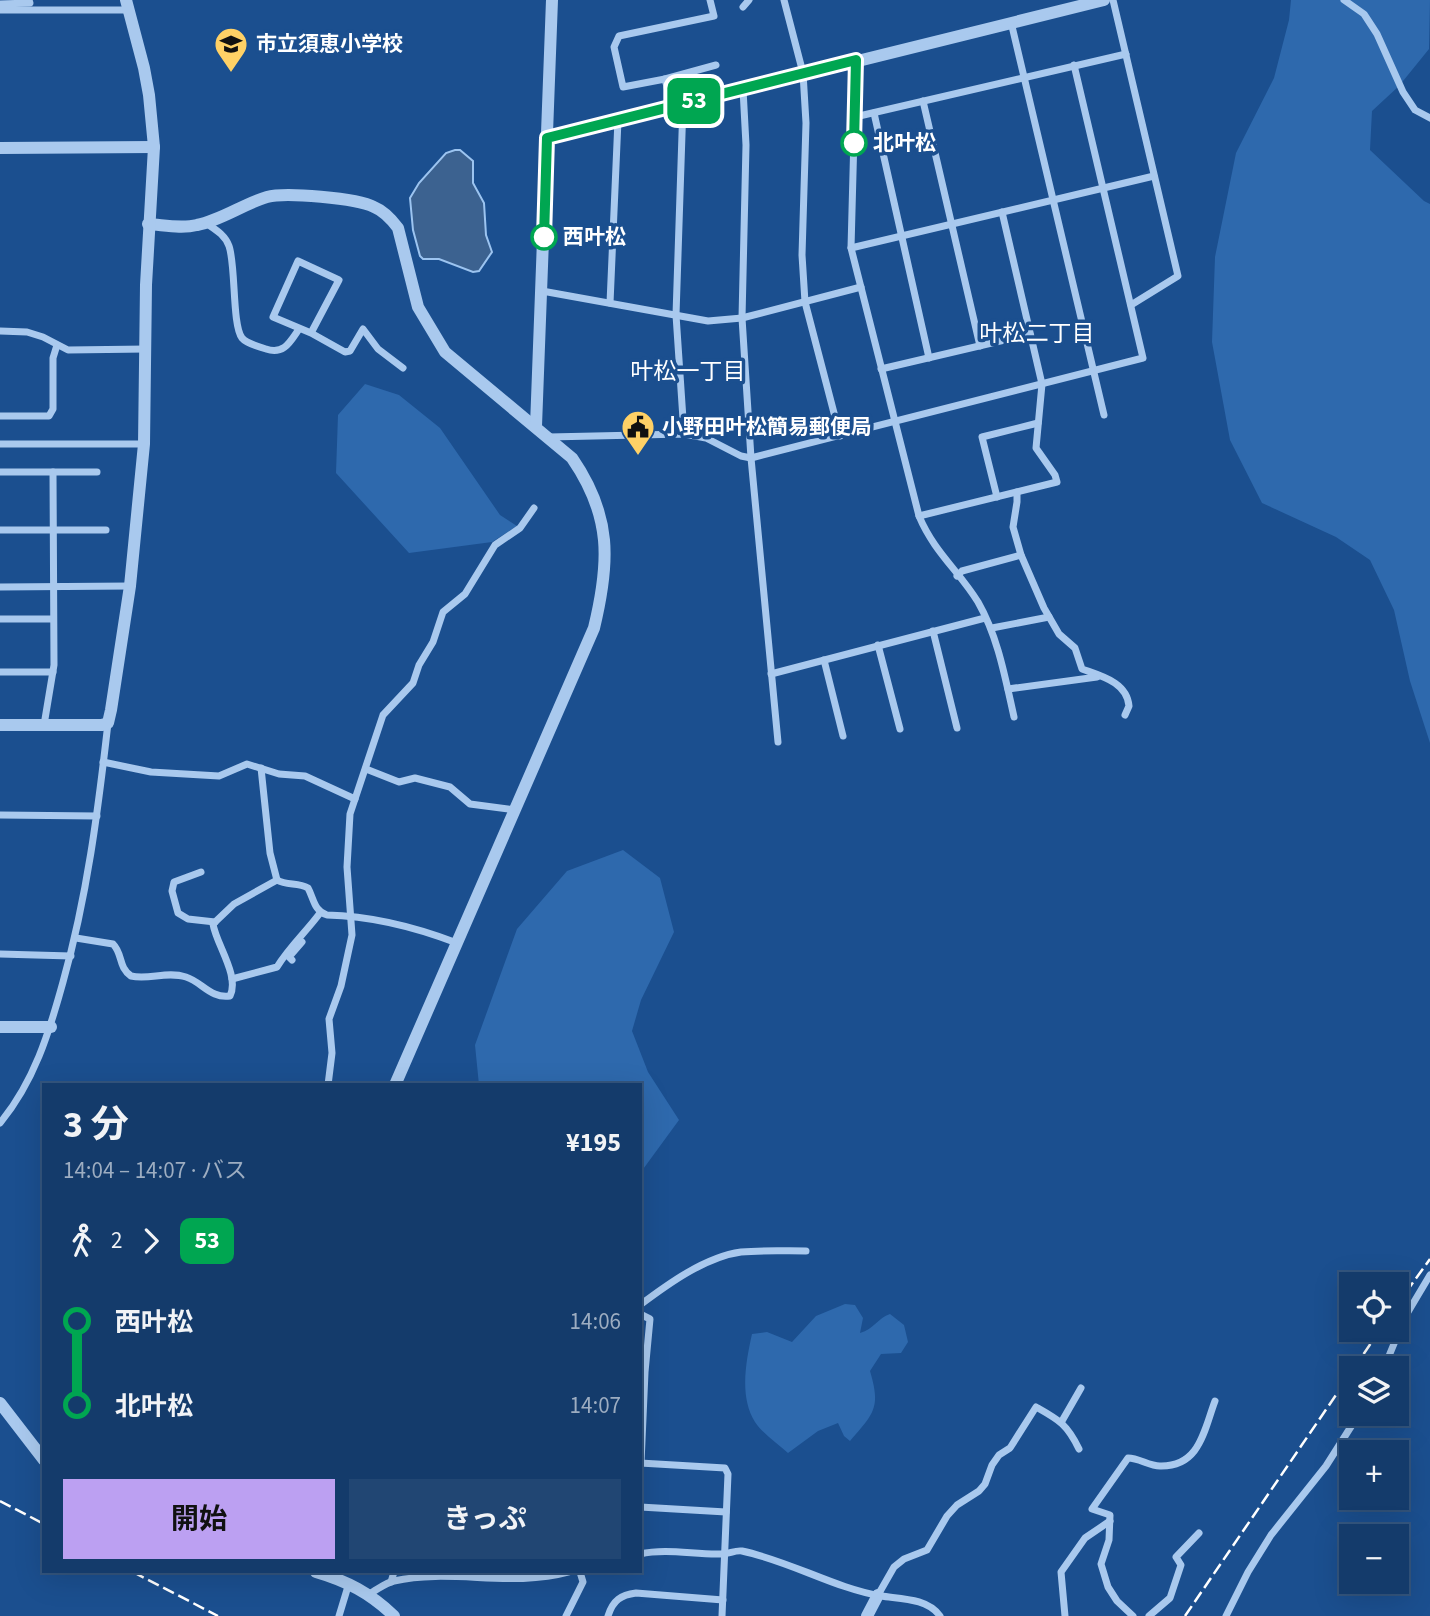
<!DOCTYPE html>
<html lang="ja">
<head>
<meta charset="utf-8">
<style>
	body { margin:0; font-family:"Source Sans 3","Noto Sans JP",sans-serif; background:#214673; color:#f1f3f6; height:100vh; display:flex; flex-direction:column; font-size:26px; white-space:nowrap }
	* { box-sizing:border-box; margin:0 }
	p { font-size:23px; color:#9dadc1 }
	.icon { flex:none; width:38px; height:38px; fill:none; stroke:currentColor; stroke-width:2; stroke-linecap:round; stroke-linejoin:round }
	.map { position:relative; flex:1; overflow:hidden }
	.details { position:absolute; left:42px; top:1083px; width:600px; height:490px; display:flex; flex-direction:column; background:#143b6b; border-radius:0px; box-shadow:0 7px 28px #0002,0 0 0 2px #33557e }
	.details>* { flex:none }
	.badge { padding:0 14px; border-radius:10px; font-size:24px; line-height:46px }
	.controls { position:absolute; left:1339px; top:1272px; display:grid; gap:14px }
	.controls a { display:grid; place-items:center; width:70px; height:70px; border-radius:0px; background:#143b6b; box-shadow:0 7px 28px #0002,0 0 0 2px #33557e; font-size:35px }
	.map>.badge { position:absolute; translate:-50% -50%; box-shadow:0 0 0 4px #fff }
	.legs { display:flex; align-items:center; gap:10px; height:77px; padding:0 21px; font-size:23px }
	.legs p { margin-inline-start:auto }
	.headline { display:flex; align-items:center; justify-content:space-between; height:119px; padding:0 21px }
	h1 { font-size:38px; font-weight:700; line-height:52px }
	.primary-button { display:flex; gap:14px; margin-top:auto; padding:14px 21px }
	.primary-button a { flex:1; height:80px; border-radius:0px; background:#bca0f2; color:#111; font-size:28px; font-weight:700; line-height:80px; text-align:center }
	.primary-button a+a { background:#214673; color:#f1f3f6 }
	ul { padding:0 21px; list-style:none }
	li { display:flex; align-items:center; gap:24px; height:84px; font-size:26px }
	li i { display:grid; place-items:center; width:10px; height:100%; margin:0 9px; background:currentColor }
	li i::after { content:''; width:18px; height:18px; margin:-9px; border:5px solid; border-radius:50%; background:#143b6b }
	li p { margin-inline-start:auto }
	li:first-child i { background:linear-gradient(#0000 50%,currentColor 0) }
	li:last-child i { background:linear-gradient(currentColor 50%,#0000 0) }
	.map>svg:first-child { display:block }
</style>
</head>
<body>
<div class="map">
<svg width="1430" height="1616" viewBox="0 0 1430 1616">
	<rect width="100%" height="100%" fill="#1b4f8f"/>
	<g fill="#2e69ad">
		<path d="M1291 0H1430L1429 49 1399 86 1372 111 1370 150 1424 201 1430 204V743L1410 681 1394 610 1370 560 1336 537 1262 503 1230 440 1212 342 1215 257 1236 153 1274 78 1289 20Z"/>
		<path d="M365 384 399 395 440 428 500 515 517 526 492 542 409 553 336 473 338 415Z"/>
		<path d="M623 850 660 878 674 932 641 1000 632 1031 648 1072 679 1120 641 1172 640 1085H479L475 1045 517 929 567 871Z"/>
		<path d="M845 1304 855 1305 863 1318 860 1333C874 1329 878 1318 890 1314L904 1325 908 1342 901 1353 881 1354 870 1371C881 1408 874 1413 850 1441L844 1436 838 1423 818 1431 788 1453C778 1444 763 1434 755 1422 739 1397 746 1361 752 1334L767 1332 792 1342 816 1316Z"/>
	</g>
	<path fill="#3c6290" stroke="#9cc4f0" stroke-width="2" d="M455 150H460L473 161V183L484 203 486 235 492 252 479 271 473 272 439 259H423L420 256 413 230 410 198 419 183 446 153Z"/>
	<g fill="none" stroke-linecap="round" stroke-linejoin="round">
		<g stroke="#a9c9ee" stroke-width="7">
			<path d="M784 0 803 73 806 123 802 255 805 302 840 436"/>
			<path d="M1113 0 1178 276 1131 305"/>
			<path d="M1344 0 1364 14 1377 34 1403 92 1415 110 1430 118"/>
			<path d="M0 4 30 3 29 0"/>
			<path d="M743 7 749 0"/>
			<path d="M0 10H129"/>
			<path d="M1011 22 1104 415"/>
			<path d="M856 61 851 248 919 516C934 552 959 571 978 602 998 637 1005 677 1014 717"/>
			<path d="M665 79 716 65"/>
			<path d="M743 89 746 145 742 318 751 458 778 742"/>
			<path d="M923 101 980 346"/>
			<path d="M683 104 676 315 684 434"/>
			<path d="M672 107 665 79 623 87 614 47 619 36 714 16 710 0"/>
			<path d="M874 113 929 358"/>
			<path d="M855 117 1126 54"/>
			<path d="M206 223C216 230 225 235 229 246 236 266 232 325 242 338 246 343 259 347 266 349 284 355 290 342 299 329"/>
			<path d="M851 248 1154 176"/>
			<path d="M542 291 708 321 742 318 861 287"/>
			<path d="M610 303 618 120"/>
			<path d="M0 331 27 332 43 337 68 350 146 349"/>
			<path d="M311 333 339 280 298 261 273 317 311 333 345 352 350 351 363 329 378 349 403 368"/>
			<path d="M881 369 1030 334"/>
			<path d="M0 416H49L53 409V358L57 345"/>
			<path d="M549 437 684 434 706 438 741 456 751 458 1143 358 1074 65"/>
			<path d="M0 444H144"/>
			<path d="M0 472H97"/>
			<path d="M1017 492V502L1013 527 1021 555 1044 608 1059 634 1075 648 1082 669C1101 676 1127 682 1129 706L1125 715"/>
			<path d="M997 497 982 437 1038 423"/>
			<path d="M919 516 1057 482 1055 475 1036 448 1042 384 1002 212"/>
			<path d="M0 530H106"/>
			<path d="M957 576 962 571 1021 555"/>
			<path d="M0 587 130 586"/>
			<path d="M0 619H53"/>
			<path d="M992 628 1049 617"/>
			<path d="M933 631 957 728"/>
			<path d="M878 645 900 729"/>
			<path d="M824 660 843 736"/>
			<path d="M0 672H53"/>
			<path d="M771 674 985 618"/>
			<path d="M1008 689 1097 677"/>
			<path d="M44 725 54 665 53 472"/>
			<path d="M103 762 151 772 219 776 247 764 279 774 305 776 355 799"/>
			<path d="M261 768 270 853 277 880"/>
			<path d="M366 769 399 782 415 778 450 787 470 804 515 810"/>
			<path d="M0 815 97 816"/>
			<path d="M201 872 174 882 172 891 178 913 188 919 215 922"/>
			<path d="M76 938 113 944C123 954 118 967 131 976 149 980 167 971 186 977 202 982 211 999 230 996 240 976 216 944 213 924L234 904 277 880C287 886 298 882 308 888 314 899 314 911 327 915 372 916 415 927 457 943"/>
			<path d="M0 954 71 956"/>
			<path d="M292 960 289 957 302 942"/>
			<path d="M232 979 277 967C289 947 306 932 320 913"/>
			<path d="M328 1085 332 1053 329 1019 341 986 352 935 347 867 350 814 383 715 413 683 419 665 433 642 443 612 465 594 495 545 520 528 534 508"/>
			<path d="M0 1123C34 1082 49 1033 63 982 87 897 98 811 108 723"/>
			<path d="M640 1305C668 1284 705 1257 741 1252 762 1250 784 1251 806 1251"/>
			<path d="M640 1314 650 1319 645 1372 641 1463"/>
			<path d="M1384 1368 1405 1317 1430 1275"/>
			<path d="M1062 1421 1081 1388"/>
			<path d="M640 1463 725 1468 728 1474 722 1616"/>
			<path d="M640 1507 726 1512"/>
			<path d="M640 1554C667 1548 695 1555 721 1554 729 1554 735 1550 742 1551 790 1561 834 1588 881 1596 901 1599 927 1598 940 1616"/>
			<path d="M391 1582 394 1572"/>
			<path d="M369 1594C377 1590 385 1583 394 1581 451 1568 511 1588 569 1572"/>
			<path d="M878 1595 894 1567 904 1559 927 1550 947 1516 957 1505 979 1491 985 1484 992 1465 999 1455 1010 1448 1036 1407C1059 1420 1067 1424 1079 1449"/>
			<path d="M339 1616 349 1583"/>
			<path d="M566 1616 583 1582 580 1572"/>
			<path d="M608 1616C613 1600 621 1595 636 1593L723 1600"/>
			<path d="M1065 1616 1061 1572 1085 1538 1110 1521"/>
			<path d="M1133 1616 1117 1601 1108 1587 1101 1564 1109 1540 1110 1515 1092 1509 1128 1458C1139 1458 1149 1466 1160 1466 1200 1467 1204 1430 1215 1401"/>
			<path d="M1149 1616 1170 1598 1181 1565 1176 1557 1199 1533"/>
			<path d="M1226 1616 1248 1572 1271 1535 1326 1466 1359 1414"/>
		</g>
		<g stroke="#a9c9ee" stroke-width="12">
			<path d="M547 138 1104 0"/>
			<path d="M0 148 154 147"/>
			<path d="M148 224C164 225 181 229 197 225 222 220 243 204 267 197 285 192 357 198 374 207 384 211 392 220 398 228L418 307 445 352 572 458C612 516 610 562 594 628L395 1085"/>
			<path d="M536 426 552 0"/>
			<path d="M0 725H102L108 723 111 710 130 586 144 444 146 285 154 147 149 95 144 68 126 0"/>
			<path d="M0 1027H51"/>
			<path d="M0 1403 44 1460"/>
			<path d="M316 1572C347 1581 370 1593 394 1616"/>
			<path d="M867 1616 878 1595"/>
		</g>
		<g stroke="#fff" stroke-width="2.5" stroke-dasharray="12 5" stroke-linecap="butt">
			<path d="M1396 1306 1430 1259"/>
			<path d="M1354 1368 1380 1330"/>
			<path d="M0 1501 44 1524"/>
			<path d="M133 1572 218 1616"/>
			<path d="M1185 1616 1351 1373"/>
		</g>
	</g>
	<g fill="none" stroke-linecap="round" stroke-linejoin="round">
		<defs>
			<path id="line-1" d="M544 237 547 138 856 60 854 143"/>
		</defs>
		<use href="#line-1" stroke="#fff" stroke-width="16"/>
		<use href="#line-1" stroke="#00a651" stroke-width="10"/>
	</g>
	<defs>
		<symbol id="school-pin" viewBox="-11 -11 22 30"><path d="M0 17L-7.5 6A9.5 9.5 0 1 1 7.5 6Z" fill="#ffd166" stroke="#1b4f8f"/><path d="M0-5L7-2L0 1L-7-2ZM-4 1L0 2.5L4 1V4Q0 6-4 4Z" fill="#111"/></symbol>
		<symbol id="civic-pin" viewBox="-11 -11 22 30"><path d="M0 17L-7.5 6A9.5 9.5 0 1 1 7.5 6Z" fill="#ffd166" stroke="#1b4f8f"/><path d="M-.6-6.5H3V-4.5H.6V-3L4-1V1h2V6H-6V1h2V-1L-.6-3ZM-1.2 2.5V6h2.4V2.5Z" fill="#111"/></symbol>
	</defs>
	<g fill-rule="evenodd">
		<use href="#school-pin" x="212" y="25" width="38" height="52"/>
		<use href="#civic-pin" x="619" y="408" width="38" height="52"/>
	</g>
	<g fill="#fff" stroke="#00a651" stroke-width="3.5">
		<circle cx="854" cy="143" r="12"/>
		<circle cx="544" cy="237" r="12"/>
	</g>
	<g text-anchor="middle" stroke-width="7" stroke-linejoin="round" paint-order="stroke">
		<g font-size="21" font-weight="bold" fill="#fff" stroke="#1b4f8f" text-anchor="start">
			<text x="256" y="51">市立須恵小学校</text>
			<text x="662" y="434">小野田叶松簡易郵便局</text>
		</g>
		<g font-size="21" font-weight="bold" fill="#fff" stroke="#1b4f8f" text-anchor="start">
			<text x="873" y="150">北叶松</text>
			<text x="563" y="244">西叶松</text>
		</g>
		<g font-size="23" fill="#fff" stroke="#1b4f8f">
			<text x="1037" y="341">叶松二丁目</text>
			<text x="688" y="379">叶松一丁目</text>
		</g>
	</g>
</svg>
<div class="controls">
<a><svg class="icon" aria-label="locate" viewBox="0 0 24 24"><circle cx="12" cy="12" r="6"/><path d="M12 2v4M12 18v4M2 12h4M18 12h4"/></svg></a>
<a><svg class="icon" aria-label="layers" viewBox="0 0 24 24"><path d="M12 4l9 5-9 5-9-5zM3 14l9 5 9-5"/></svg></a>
<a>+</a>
<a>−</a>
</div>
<b class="badge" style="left:694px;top:101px;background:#00a651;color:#fff">53</b>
<section class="details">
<div class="headline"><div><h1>3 分</h1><p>14:04 – 14:07 · バス</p></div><b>¥195</b></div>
<div class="legs"><svg class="icon" aria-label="walk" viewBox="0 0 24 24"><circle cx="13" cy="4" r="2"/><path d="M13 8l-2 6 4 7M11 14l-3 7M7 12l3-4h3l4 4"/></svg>2<svg class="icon" aria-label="forward" viewBox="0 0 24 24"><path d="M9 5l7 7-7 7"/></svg><b class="badge" style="background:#00a651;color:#fff">53</b></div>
<ul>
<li><i style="color:#00a651"></i><b>西叶松</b><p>14:06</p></li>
<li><i style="color:#00a651"></i><b>北叶松</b><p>14:07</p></li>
</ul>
<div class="primary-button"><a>開始</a><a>きっぷ</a></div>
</section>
</div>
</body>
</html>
